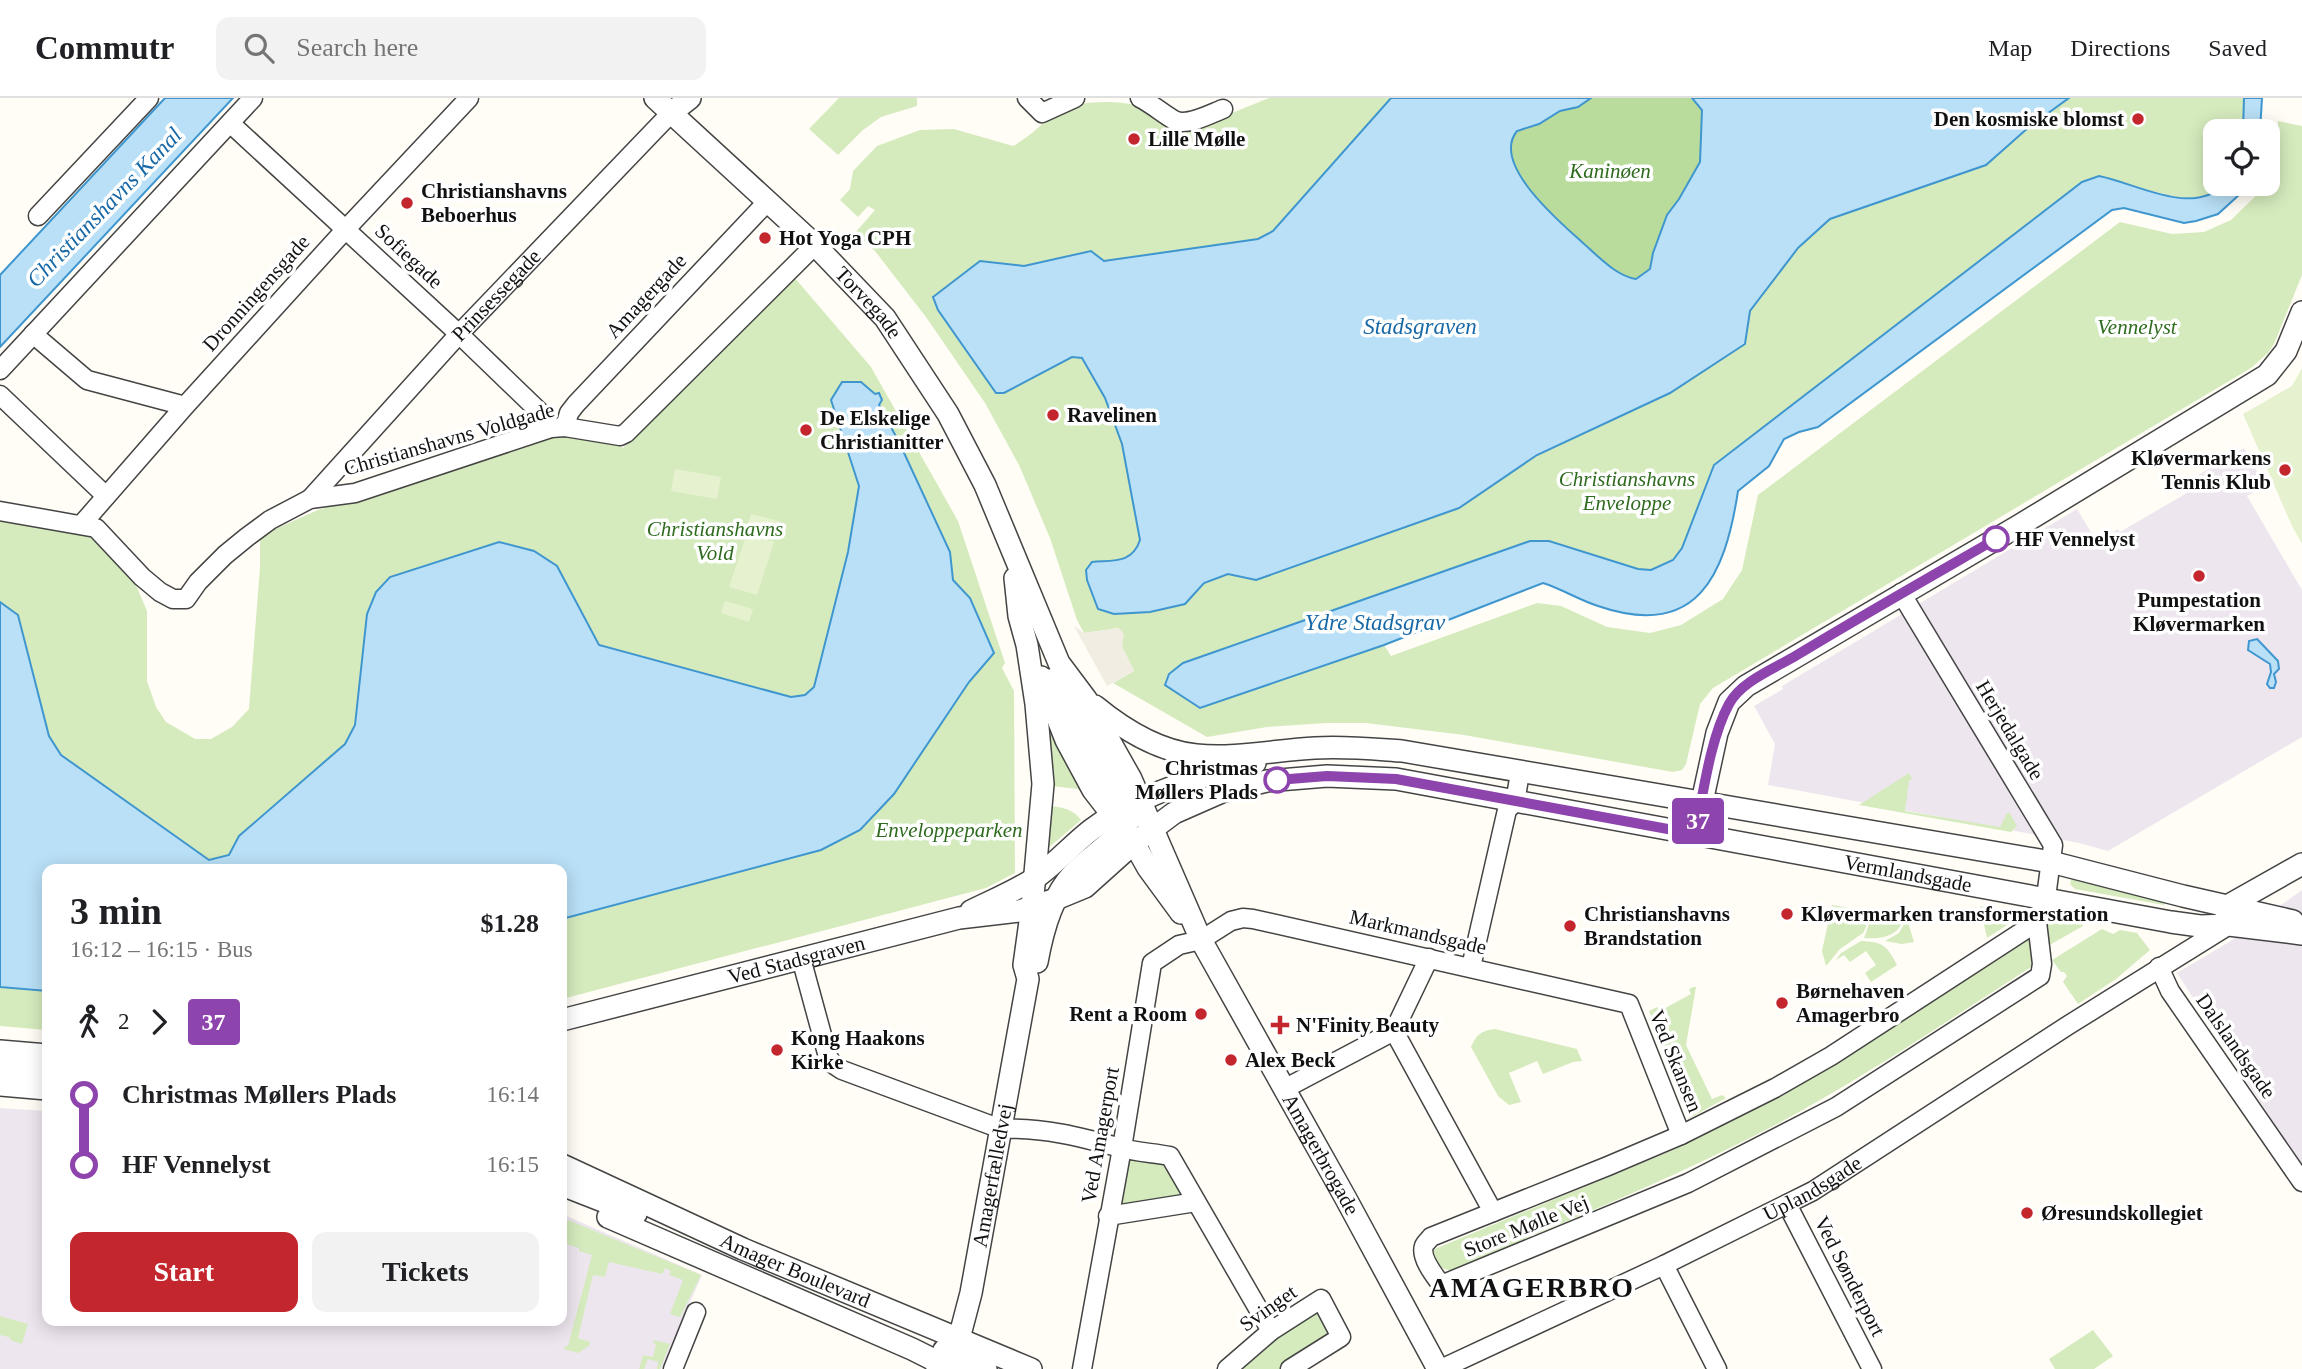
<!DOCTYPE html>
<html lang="en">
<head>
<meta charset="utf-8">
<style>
	body { margin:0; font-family:"Times New Roman",serif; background:#f2f2f2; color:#202124; height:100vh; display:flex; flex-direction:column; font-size:26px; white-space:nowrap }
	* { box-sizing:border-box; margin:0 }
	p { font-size:23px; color:#757577 }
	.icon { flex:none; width:38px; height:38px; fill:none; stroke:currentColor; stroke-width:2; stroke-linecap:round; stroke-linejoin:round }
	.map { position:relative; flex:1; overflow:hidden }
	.panel { position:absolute; left:42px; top:766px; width:525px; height:462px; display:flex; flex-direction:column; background:#fff; border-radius:14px; box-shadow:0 4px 18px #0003 }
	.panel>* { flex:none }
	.badge { padding:0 14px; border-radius:5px; font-size:24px; line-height:46px }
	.tools { position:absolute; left:2203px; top:21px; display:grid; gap:14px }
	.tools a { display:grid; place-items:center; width:77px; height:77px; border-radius:14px; background:#fff; box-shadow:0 4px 18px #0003; font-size:35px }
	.map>.badge { position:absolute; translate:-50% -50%; box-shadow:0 0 0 4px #fff }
	.legs { display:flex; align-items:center; gap:10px; height:77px; padding:0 28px; font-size:23px }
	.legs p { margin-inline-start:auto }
	.summary { display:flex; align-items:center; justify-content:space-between; height:119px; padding:0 28px }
	h1 { font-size:38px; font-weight:800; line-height:52px }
	.cta { display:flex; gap:14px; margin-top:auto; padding:14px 28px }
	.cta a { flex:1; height:80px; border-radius:14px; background:#c4262e; color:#fff; font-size:28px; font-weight:800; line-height:80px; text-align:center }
	.cta a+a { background:#f2f2f2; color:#202124 }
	ul { padding:0 28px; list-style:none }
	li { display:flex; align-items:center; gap:24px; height:70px; font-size:26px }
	li i { display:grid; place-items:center; width:10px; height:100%; margin:0 9px; background:currentColor }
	li i::after { content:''; width:18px; height:18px; margin:-9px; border:5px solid; border-radius:50%; background:#fff }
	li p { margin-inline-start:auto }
	li:first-child i { background:linear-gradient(#0000 50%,currentColor 0) }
	li:last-child i { background:linear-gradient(currentColor 50%,#0000 0) }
	header { display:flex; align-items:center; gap:42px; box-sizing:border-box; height:98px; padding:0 35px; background:#fff; border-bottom:2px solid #e0e0e0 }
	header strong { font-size:33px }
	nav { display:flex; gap:38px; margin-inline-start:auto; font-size:24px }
	.search { width:490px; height:63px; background:#f2f2f2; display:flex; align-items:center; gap:18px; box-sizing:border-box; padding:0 24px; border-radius:14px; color:#757577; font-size:26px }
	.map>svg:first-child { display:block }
</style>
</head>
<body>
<header>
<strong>Commutr</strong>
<div class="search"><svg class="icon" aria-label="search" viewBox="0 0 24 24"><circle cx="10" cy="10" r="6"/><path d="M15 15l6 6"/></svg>Search here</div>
<nav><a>Map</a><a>Directions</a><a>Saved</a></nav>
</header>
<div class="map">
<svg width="2302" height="1271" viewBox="0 0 2302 1271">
	<rect width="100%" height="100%" fill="#fffdf5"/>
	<g fill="#eee6ef">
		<path d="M2244 350 2265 388 2247 398 2302 492V639L2108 753 2079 745 1768 687 1775 646 1754 608 1783 591 1782 588 2077 411 2097 444 2118 431 2120 434 2192 392 2188 383Z"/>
		<path d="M2302 792V1069L2177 875 2229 844Z"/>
		<path d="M0 1010 47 1013V1223H562V1116L702 1177 661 1271H0Z"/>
	</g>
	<g fill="#d5ebbd">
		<path d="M839 0H917V8L881 19 863 32 838 57 809 31Z"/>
		<path d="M1269 0H1391L1273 133 1258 141 1104 163 1091 153 1024 168 980 163 933 199 938 212 996 295H1004L1072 259 1082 260 1105 300 1122 346 1140 442C1132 466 1113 462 1092 464L1114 516 1150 514 1185 506 1204 485 1228 476 1256 482 1459 410 1537 357 1670 295 1745 246 1750 214 1798 150 1830 121 1986 67 2029 29 2069 0H2244L2243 33H2216V86H2226L2214 96 2201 100 2177 99 2135 89 2105 79 2082 84 1714 367 1682 450 1673 462 1651 472 1638 471 1549 443 1200 610 1384 547 1391 558 1537 505 1561 508 1607 529 1650 535 1681 527 1723 501 1742 472 1758 397 2120 124 2172 136 2204 134 2231 122 2268 86 2278 45V23L2302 28V177L2274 246 2268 255 2251 270 1713 590 1700 606 1686 666 1682 672 1673 674 1464 637 1366 625H1326L1267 629 1207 639 1113 585 1134 573 1122 549 1119 530 1084 535 1077 522 1050 440 1019 367 985 305 926 219 875 153 855 135 875 112 868 108 858 119 840 102 850 91 853 73 877 48 920 32 954 31 1013 48C1030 39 1041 26 1057 14 1073 2 1124 1 1143 10 1160 18 1164 32 1185 34Z"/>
		<path d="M794 179 871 269 958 423 1005 565 1002 570 1014 593 1015 775 986 790 562 901V821L821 752 994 555 970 500 953 482 950 454 899 344 879 306 882 302 879 295 831 302 859 388 848 454 814 589 805 597 791 599 598 547 556 468 367 516 355 628 345 646 239 738 229 757 209 762 61 657 49 638 18 517 0 504V421L97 439 133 480 147 513V583L156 609 166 624 195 641H211L232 629 249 611 260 469V442L264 436 318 412 562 336 614 345 623 350Z"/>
		<path d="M1047 621 1087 700 1078 691 1051 688Z"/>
		<path d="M1909 675 1912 681 1909 683 1905 713 2000 729 2007 715 2009 714 2017 728 2011 734 1859 707Z"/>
		<path d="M1049 708C1062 709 1073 711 1081 722L1047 751Z"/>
		<path d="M2072 779 2166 804 2164 807 2075 791 2070 786Z"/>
		<path d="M1832 807 1866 813V829L1863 835 1840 851 1826 868 1822 853Z"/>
		<path d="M1980 808 2024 816 1987 840Z"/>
		<path d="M1870 814 1904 820C1898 839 1882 841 1864 840L1868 829Z"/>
		<path d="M2049 820 2083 826V828L2046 849 2045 833Z"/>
		<path d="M1907 821 1914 844 1902 846 1885 843 1899 835Z"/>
		<path d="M2102 831 2113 836 2120 832 2137 835 2150 852 2116 881 2078 906 2063 884 2067 878 2064 874H2061L2052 862Z"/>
		<path d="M2030 836 2037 865C1952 920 1868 977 1779 1025 1677 1079 1569 1122 1463 1167L1462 1171C1447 1175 1433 1170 1433 1153L1437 1150 1671 1053 1769 1004Z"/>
		<path d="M1861 843C1884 844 1887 848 1897 867L1871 884 1865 875 1876 867 1866 853 1850 864 1844 857 1836 862 1841 855Z"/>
		<path d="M0 889 47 893V932L0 928Z"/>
		<path d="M1693 889H1696L1686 947 1712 1001 1722 997 1726 1000 1690 1020 1649 913 1657 909 1660 913 1691 896 1689 891Z"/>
		<path d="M1495 931 1577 951 1582 963 1573 964 1543 976 1537 963 1509 975 1521 1004 1509 1007 1498 998 1471 949C1477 936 1481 933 1495 931Z"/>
		<path d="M1129 1060 1164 1065 1175 1080 1183 1098 1120 1108 1127 1062Z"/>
		<path d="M568 1122 701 1177 680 1219 670 1216 683 1182 669 1177 671 1173 665 1170 662 1176 609 1164 605 1179 593 1177 578 1240 590 1244 589 1248 578 1255 564 1251 565 1248H568L592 1157 579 1153V1150L562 1145V1138Z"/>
		<path d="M1316 1213 1321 1215 1331 1238 1283 1271H1239L1275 1238Z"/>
		<path d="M0 1218 28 1226 22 1246 12 1243 9 1239 0 1237Z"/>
		<path d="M2093 1232 2113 1258 2094 1271H2055L2049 1261Z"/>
		<path d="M654 1242 670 1246 660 1271H657L658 1264 648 1261 644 1271H639L643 1257 653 1259 656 1246 653 1245Z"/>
	</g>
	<path fill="#b9dc9c" d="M1591 0H1692L1702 12 1700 64 1679 101 1667 117 1653 155 1650 171 1636 181C1616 178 1598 158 1583 145 1561 125 1490 66 1517 32L1539 26 1560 13 1578 9Z"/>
	<g fill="#e6f2cf">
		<path d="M2302 270V446L2292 428 2243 316 2292 288Z"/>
		<path d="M675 371 721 379 717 401 671 393Z"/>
		<path d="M751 416 779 423 776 436 747 429Z"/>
		<path d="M747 435 774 444 757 497 729 489Z"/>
		<path d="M725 503 753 511 749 524 721 515Z"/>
	</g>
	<path fill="#f1ede2" d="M1074 528 1084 535 1119 530 1124 536 1122 549 1134 573 1107 588Z"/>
	<g fill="#b9e0f7" stroke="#3f96cf" stroke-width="2">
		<path d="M165 0H233L0 249V177Z"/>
		<path d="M1391 0H1591L1578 9 1560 13 1539 26 1517 33C1490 66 1561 125 1583 145 1598 158 1616 178 1636 181L1650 171 1653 155 1667 117 1679 101 1700 64 1702 12 1692 0H2069L2029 29 1986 67 1830 121 1798 150 1750 213 1745 246 1670 295 1537 357 1459 410 1256 482 1228 476 1204 485 1185 506 1150 514 1114 516 1098 511 1087 482 1086 472 1092 464C1113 462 1132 466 1140 442L1122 346 1105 300 1082 260 1072 259 1004 295H996L938 212 933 199 980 163 1024 168 1091 153 1104 163 1258 141 1273 133Z"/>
		<path d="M2244 0H2262L2260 33H2243Z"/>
		<path d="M2099 78C2139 86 2191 119 2226 86H2251L2218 116 2196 123 2184 125 2124 110 2112 112 1818 329 1799 334 1784 341 1769 368 1738 393C1725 478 1697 542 1598 508 1579 502 1562 491 1543 485L1384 547 1200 610 1165 587 1169 576 1183 565 1530 443H1549L1638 471 1651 472 1673 462 1682 450 1714 367 2082 84Z"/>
		<path d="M842 284H861L875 296 879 295 882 302 879 307 899 344 950 454 953 482 970 500 994 555 969 584 894 696 860 732 821 752 562 821V772H47V893L0 889V504L18 517 49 638 61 657 209 762 229 757 239 738 345 646 355 627 367 516 376 494 390 479 499 444 534 453 557 468 599 547 791 599 805 597 814 589 848 454 859 388 831 302Z"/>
		<path d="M2257 541 2278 563 2279 571 2274 576 2276 584 2274 590H2270L2267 586 2271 574 2270 566 2248 552 2249 543Z"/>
	</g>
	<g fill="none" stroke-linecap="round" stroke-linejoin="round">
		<defs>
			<g id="minor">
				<path d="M1027 0 1042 15 1075 0"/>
				<path d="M1140 0C1152 6 1162 15 1174 22 1187 29 1210 16 1223 11"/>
				<path d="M230 25 459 236 544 318 551 330"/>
				<path d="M38 118 149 0"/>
				<path d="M33 236 87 282 185 308"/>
				<path d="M0 272 253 0"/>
				<path d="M0 297 106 398"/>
				<path d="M565 329 569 315 576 306 768 103"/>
				<path id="s1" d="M310 401 459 236 671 15"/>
				<path d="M0 413 96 430 142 479 160 494 173 501H186L198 484 225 457 247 439 270 422 310 401 355 395 551 330 565 329 620 338 626 335 815 147"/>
				<path d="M82 426 185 308 345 132 469 0"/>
				<path d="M1901 495 2053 747 2046 799 2037 824 1831 958 1775 990 1681 1037 1608 1068 1431 1139C1429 1142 1425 1145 1424 1148 1420 1159 1434 1177 1440 1185H1446L1688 1085 1836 1009 2040 878 2042 866 2037 824"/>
				<path d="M801 860 828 959 833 966 842 972 1001 1031C1042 1029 1081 1039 1121 1050 1136 1054 1154 1055 1170 1058L1271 1233"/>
				<path d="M1471 869 1507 712 1515 704 1520 675"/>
				<path d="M2159 869 2170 893 2302 1084"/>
				<path d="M1394 933 1493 1114"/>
				<path d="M1284 991 1394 933 1429 860"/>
				<path d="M1787 1106 1872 1271"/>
				<path d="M1108 1118 1196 1104"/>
				<path d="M1664 1167 1717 1271"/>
				<path d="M673 1271 696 1214"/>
				<path d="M1082 1271 1122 1050 1152 865 1179 847 1201 842 1231 823 1243 820 1253 821 1629 906 1681 1037"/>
				<path d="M1227 1271 1271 1233 1321 1201 1341 1239 1290 1271"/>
				<path id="s2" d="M1441 1271 1664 1167 1813 1093 2067 928 2229 827"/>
			</g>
			<g id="tertiary">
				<path id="s3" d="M655 0 815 147 885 220 948 316 985 387 1059 565 1086 601 1131 681 1201 842 1345 1099 1438 1271"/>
				<path d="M671 15 690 0"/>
				<path d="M1041 579 1066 642 1093 692 1134 745 1148 770 1181 815"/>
				<path d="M1054 581 1120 700 1127 710 1136 718"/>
				<path d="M1095 608C1123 631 1159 653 1196 657 1235 661 1276 652 1315 650 1344 648 1373 651 1402 653L2051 764 2183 798 2293 823"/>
				<path d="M1695 736 1717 635 1729 604 1746 588 2020 427 2267 277 2286 253 2302 214"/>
				<path d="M2224 810 2302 766"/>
				<path d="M971 813C993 802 1018 792 1038 778 1057 764 1073 746 1091 732 1136 698 1201 677 1255 665"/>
				<path d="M1037 864C1042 836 1051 799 1072 777 1092 756 1113 746 1131 720"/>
				<path id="s4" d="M562 922 959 820 1019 813 1056 801 1085 789 1134 745 1174 715 1224 693 1267 683 1327 678 1396 681 2171 824 2200 828 2229 827 2302 836"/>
				<path d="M0 953 47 957"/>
				<path d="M0 970 47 973"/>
				<path d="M0 987 47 991"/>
				<path id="s5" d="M562 1067 743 1151 1031 1271"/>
				<path d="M562 1087 636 1116"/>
				<path d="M608 1119 912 1251 932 1261 941 1271"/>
				<path d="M944 1252 986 1271"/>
				<path id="s6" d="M951 1271 971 1195 1028 881 1024 867 1032 809 1043 686 1036 606 1027 547 1019 518 1015 480"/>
			</g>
		</defs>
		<use href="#minor" stroke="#444" stroke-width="21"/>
		<use href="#tertiary" stroke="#444" stroke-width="24"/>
		<use href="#minor" stroke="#fff" stroke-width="18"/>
		<use href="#tertiary" stroke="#fff" stroke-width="21"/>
	</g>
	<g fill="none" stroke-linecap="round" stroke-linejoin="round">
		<defs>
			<path id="line-1" d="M1277 682 1327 678 1396 681 1695 736C1703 697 1710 641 1729 606 1741 583 1776 570 1797 557 1863 517 1930 479 1996 441"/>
		</defs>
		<use href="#line-1" stroke="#fff" stroke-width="16"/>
		<use href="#line-1" stroke="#8e44ad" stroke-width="10"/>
	</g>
	<g fill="#c4262e" stroke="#fff" stroke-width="2.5">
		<circle cx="2138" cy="21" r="7"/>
		<circle cx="1134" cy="41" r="7"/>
		<circle cx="407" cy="105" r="7"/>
		<circle cx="765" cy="140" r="7"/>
		<circle cx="1053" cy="317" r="7"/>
		<circle cx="806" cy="332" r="7"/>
		<circle cx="2285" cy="372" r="7"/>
		<circle cx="2199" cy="478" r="7"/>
		<circle cx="1787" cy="816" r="7"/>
		<circle cx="1570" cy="828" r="7"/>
		<circle cx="1782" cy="905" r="7"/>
		<circle cx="1201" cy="916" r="7"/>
		<path d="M1276.5 916.5h7v7h7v7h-7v7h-7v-7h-7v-7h7z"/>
		<circle cx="777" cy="952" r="7"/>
		<circle cx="1231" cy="962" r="7"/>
		<circle cx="2027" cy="1115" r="7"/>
	</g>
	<g fill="#fff" stroke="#8e44ad" stroke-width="3.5">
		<circle cx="1996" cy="441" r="12"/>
		<circle cx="1277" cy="682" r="12"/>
	</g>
	<g text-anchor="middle" stroke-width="7" stroke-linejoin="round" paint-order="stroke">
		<g font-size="21" font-weight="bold" fill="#111" stroke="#fff" text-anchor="start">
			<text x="2124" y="28" text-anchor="end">Den kosmiske blomst</text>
			<text x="1148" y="48">Lille Mølle</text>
			<text x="421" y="100">Christianshavns<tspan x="421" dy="24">Beboerhus</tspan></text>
			<text x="779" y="147">Hot Yoga CPH</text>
			<text x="1067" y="324">Ravelinen</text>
			<text x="820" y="327">De Elskelige<tspan x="820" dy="24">Christianitter</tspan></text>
			<text x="2271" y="367" text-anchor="end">Kløvermarkens<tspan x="2271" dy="24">Tennis Klub</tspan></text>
			<text x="2199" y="509" text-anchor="middle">Pumpestation<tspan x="2199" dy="24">Kløvermarken</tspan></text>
			<text x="1584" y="823">Christianshavns<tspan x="1584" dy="24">Brandstation</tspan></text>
			<text x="1801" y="823">Kløvermarken transformerstation</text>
			<text x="1796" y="900">Børnehaven<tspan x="1796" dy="24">Amagerbro</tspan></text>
			<text x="1187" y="923" text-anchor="end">Rent a Room</text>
			<text x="1296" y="934">N'Finity Beauty</text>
			<text x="791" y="947">Kong Haakons<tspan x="791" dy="24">Kirke</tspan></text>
			<text x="1245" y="969">Alex Beck</text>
			<text x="2041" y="1122">Øresundskollegiet</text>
		</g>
		<g font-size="21" font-style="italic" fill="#2f6b1f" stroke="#fff">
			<text x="1610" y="80">Kaninøen</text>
			<text x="2137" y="236">Vennelyst</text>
			<text x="1627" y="388">Christianshavns<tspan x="1627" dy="24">Enveloppe</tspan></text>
			<text x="715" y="438">Christianshavns<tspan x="715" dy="24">Vold</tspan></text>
			<text x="949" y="739">Enveloppeparken</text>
		</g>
		<g font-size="21" fill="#111" stroke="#fff">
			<text transform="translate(409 158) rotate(43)" y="7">Sofiegade</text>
			<text transform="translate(256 195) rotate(-48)" y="7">Dronningensgade</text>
			<text dy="7" stroke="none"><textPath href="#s1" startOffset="276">Prinsessegade</textPath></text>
			<text transform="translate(646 198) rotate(-47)" y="7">Amagergade</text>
			<text dy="7" stroke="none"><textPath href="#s3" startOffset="296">Torvegade</textPath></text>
			<text transform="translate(449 341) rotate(-16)" y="7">Christianshavns Voldgade</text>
			<text transform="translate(2010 632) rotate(59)" y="7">Herjedalgade</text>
			<text dy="7" stroke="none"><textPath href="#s4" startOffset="1405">Vermlandsgade</textPath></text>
			<text transform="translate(1418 834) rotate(13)" y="7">Markmandsgade</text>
			<text dy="7" stroke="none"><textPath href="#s4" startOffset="242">Ved Stadsgraven</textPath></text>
			<text transform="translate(2236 948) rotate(55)" y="7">Dalslandsgade</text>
			<text transform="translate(1676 963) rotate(68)" y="7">Ved Skansen</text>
			<text transform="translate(1100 1037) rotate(-80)" y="7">Ved Amagerport</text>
			<text dy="7" stroke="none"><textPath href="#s3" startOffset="1264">Amagerbrogade</textPath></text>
			<text dy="7" stroke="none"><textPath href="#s6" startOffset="198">Amagerfælledvej</textPath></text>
			<text dy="7" stroke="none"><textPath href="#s2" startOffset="413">Uplandsgade</textPath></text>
			<text transform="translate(1526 1128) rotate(-22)" y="7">Store Mølle Vej</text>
			<text dy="7" stroke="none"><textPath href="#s5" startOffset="256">Amager Boulevard</textPath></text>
			<text transform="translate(1850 1178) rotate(63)" y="7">Ved Sønderport</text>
			<text transform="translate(1268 1210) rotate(-35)" y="7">Svinget</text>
		</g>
		<g font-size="21" font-weight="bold" fill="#111" stroke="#fff" text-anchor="start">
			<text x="2015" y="448">HF Vennelyst</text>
			<text x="1258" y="677" text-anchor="end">Christmas<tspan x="1258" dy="24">Møllers Plads</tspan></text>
		</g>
		<g font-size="23" font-style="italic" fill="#1768a6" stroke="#fff">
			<text transform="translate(104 109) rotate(-46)" y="8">Christianshavns Kanal</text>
			<text x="1420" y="236">Stadsgraven</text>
			<text x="1375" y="532">Ydre Stadsgrav</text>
		</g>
		<g font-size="28" font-weight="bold" letter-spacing="2" fill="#111" stroke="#fff">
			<text x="1532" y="1199">AMAGERBRO</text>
		</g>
	</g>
</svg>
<div class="tools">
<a><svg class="icon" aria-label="locate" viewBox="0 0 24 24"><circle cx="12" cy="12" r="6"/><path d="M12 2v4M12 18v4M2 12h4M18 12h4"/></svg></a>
</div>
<b class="badge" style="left:1698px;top:723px;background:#8e44ad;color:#fff">37</b>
<section class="panel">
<div class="summary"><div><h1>3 min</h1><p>16:12 – 16:15 · Bus</p></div><b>$1.28</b></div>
<div class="legs"><svg class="icon" aria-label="walk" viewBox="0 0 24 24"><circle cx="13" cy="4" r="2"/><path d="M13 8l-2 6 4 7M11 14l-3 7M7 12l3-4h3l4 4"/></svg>2<svg class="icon" aria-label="forward" viewBox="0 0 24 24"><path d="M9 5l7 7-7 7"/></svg><b class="badge" style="background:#8e44ad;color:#fff">37</b></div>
<ul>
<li><i style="color:#8e44ad"></i><b>Christmas Møllers Plads</b><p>16:14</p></li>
<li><i style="color:#8e44ad"></i><b>HF Vennelyst</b><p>16:15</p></li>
</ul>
<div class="cta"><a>Start</a><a>Tickets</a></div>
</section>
</div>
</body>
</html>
